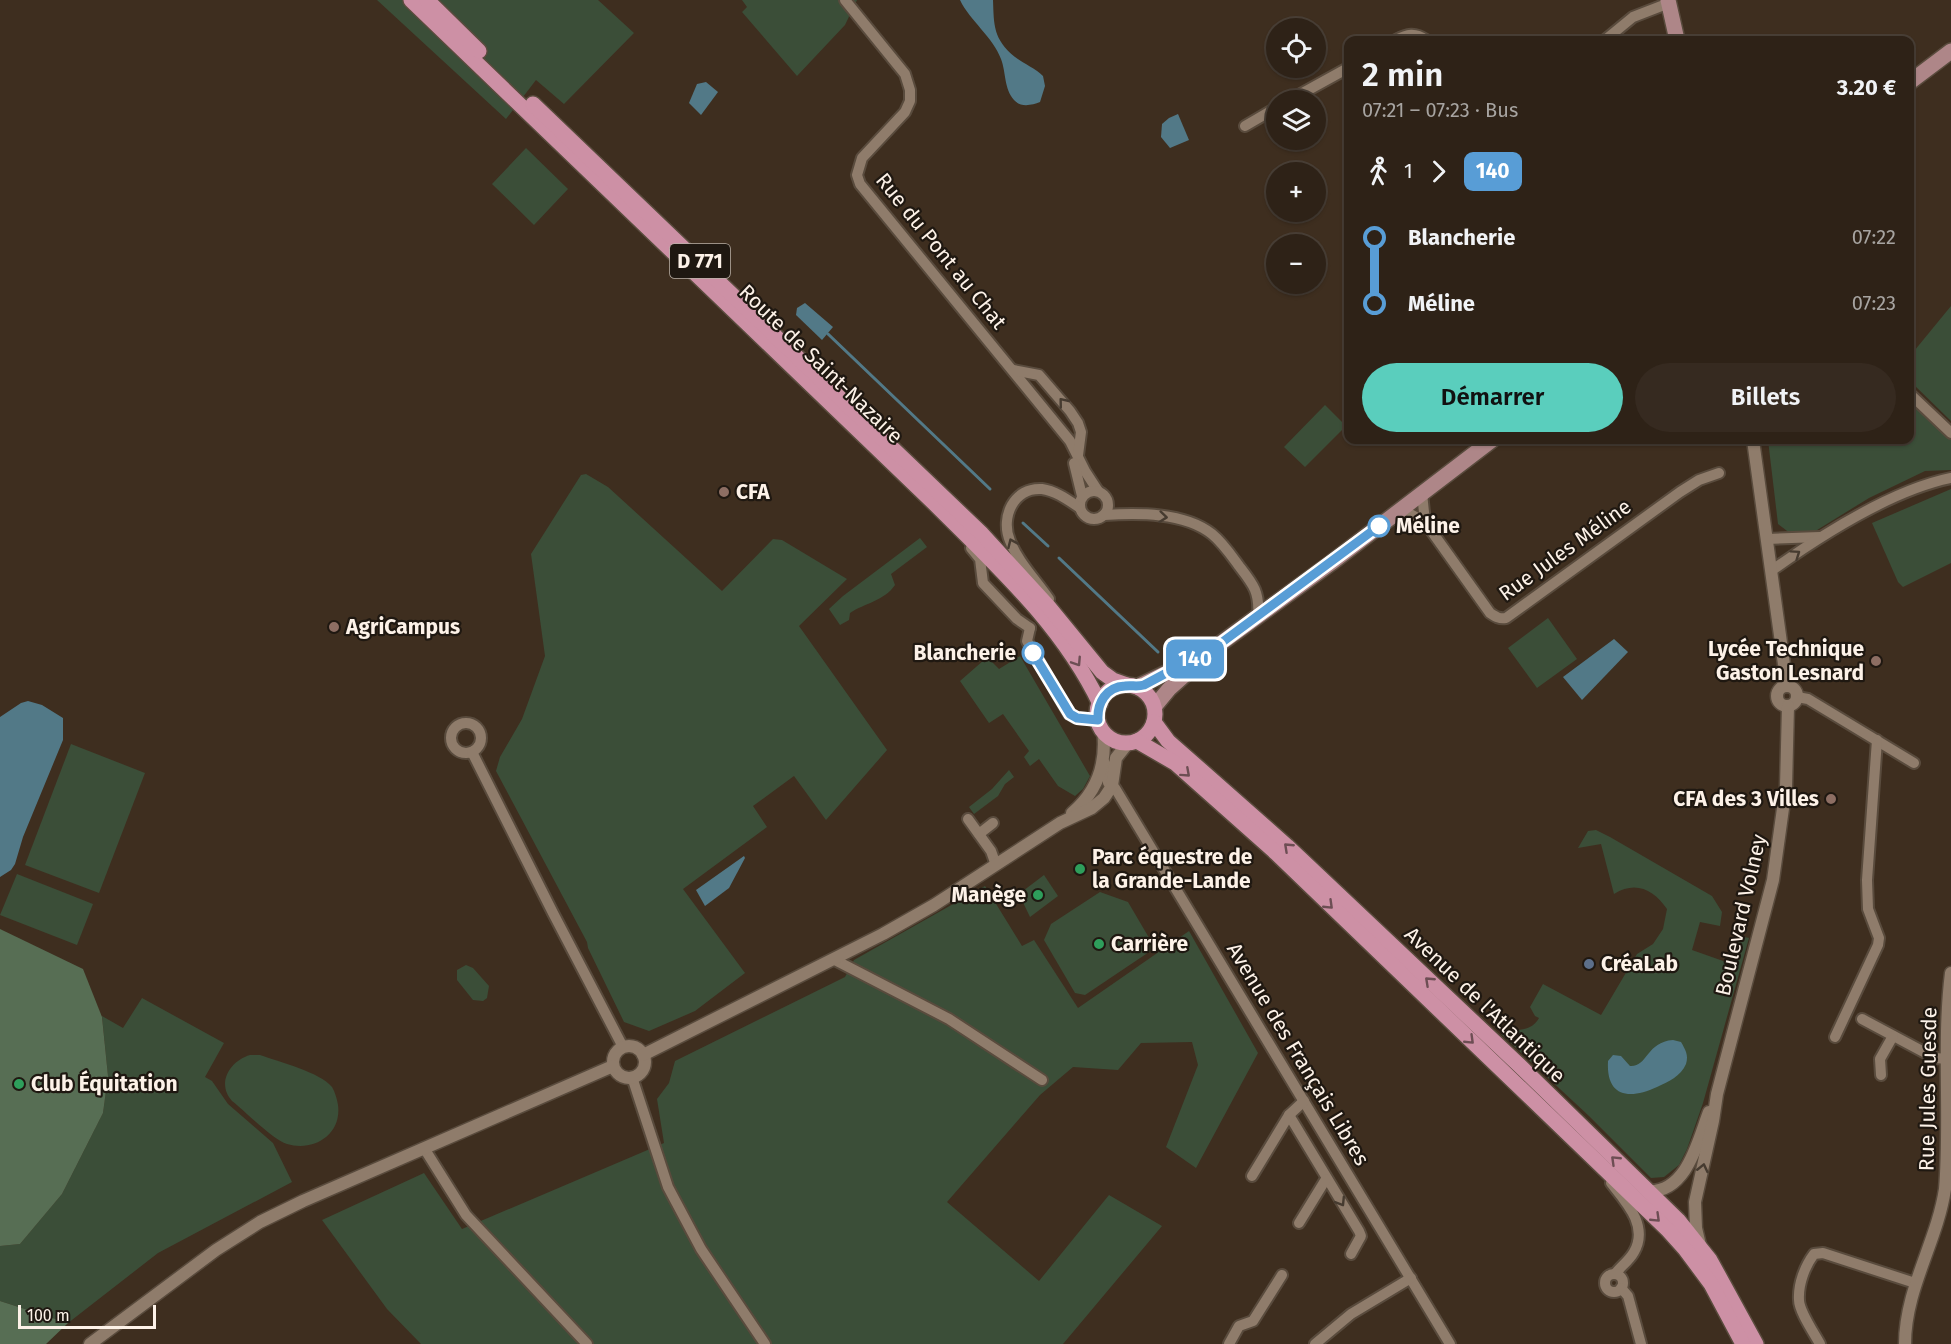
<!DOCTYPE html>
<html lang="fr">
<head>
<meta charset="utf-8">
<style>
	body { margin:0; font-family:"Fira Sans",sans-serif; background:#362a20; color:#f1f3f6; height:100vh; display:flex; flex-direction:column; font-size:22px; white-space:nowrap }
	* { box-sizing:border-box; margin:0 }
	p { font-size:20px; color:#a7a4a1 }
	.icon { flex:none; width:33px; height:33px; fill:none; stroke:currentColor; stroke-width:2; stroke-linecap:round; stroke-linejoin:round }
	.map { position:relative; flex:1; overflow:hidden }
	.panel { position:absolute; left:1344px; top:36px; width:570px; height:408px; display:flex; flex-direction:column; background:#2e2217; border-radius:12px; box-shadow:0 2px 4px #0004,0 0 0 2px #493f36 }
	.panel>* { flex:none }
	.badge { padding:0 12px; border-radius:9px; font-size:21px; line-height:39px }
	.controls { position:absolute; left:1266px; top:18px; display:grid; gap:12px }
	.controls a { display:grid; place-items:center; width:60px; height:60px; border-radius:50%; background:#2e2217; box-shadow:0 2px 4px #0004,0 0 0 2px #493f36; font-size:30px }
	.scale { position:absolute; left:18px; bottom:15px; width:138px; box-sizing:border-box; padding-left:6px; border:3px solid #fdf2e8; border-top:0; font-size:16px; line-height:21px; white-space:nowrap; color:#fdf2e8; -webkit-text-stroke:4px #1f1811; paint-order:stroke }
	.map>.badge { position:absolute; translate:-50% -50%; box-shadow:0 0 0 3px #fff }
	.legs { display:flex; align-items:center; gap:9px; height:66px; padding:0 18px; font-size:20px }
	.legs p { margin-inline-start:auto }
	.head { display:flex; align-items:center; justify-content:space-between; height:102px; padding:0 18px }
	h1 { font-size:33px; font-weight:600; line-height:45px }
	.button { display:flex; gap:12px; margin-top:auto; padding:12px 18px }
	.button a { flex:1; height:69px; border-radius:36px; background:#5acebd; color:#111; font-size:24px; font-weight:600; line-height:69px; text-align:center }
	.button a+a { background:#362a20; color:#f1f3f6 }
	ul { padding:0 18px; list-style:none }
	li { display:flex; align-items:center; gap:21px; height:66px; font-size:22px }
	li i { display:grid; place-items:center; width:9px; height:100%; margin:0 8px; background:currentColor }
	li i::after { content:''; width:15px; height:15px; margin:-8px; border:4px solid; border-radius:50%; background:#2e2217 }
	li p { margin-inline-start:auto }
	li:first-child i { background:linear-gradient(#0000 50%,currentColor 0) }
	li:last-child i { background:linear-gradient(currentColor 50%,#0000 0) }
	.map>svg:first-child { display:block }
</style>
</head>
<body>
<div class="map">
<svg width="1951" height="1344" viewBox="0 0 1951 1344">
	<rect width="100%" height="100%" fill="#3e2e1f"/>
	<g fill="#3b4e38">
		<path d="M377 0H598L634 33 564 104 536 80 506 119Z"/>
		<path d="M742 0H857L845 25 797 76 742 12 747 7Z"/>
		<path d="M526 148 568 189 534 225 492 184Z"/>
		<path d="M1951 306V421L1910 381V356Z"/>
		<path d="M1910 399 1951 439V470L1925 471 1869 498 1809 535 1791 534 1778 524 1768 440H1910Z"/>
		<path d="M1325 405 1346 426 1305 467 1284 447Z"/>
		<path d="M586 474 608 487 722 591 773 539 782 540 847 579 799 626 887 750 826 820 794 776 753 806 767 827 683 889 745 973 695 1011 649 1031 624 1022 588 948 587 942 496 771 500 757 522 719 545 656 531 554 581 475Z"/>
		<path d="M1951 489V563L1903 587 1898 582 1872 523Z"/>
		<path d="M920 538 927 547 891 574 895 585C884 601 865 603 850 613L849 620 840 625 829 609 843 596Z"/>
		<path d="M1548 618 1577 659 1537 688 1508 648Z"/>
		<path d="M1020 656 1090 776 1083 789 1075 796 1058 786 1039 759 1030 766 1024 757 1029 751 1003 714 989 723 960 681 984 660 991 661 999 669Z"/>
		<path d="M71 744 145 773 99 893 25 865Z"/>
		<path d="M1009 770 1014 777 1005 784 998 796 974 814 969 807 992 789Z"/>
		<path d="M1596 830 1610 837 1712 896 1722 912 1720 926 1700 922 1692 950 1726 962 1735 935 1749 938 1703 1103 1687 1149 1679 1165 1664 1177 1651 1178 1589 1116 1501 1034C1515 1027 1530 1034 1539 1018L1535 1016 1530 1007 1543 984 1601 1015 1637 954 1653 944 1663 929 1667 909C1654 890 1636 880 1614 894L1601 844 1578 848 1588 831Z"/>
		<path d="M17 874 93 904 77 945 0 915Z"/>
		<path d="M1044 875 1058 896 1030 917 1019 894Z"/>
		<path d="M985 886 1022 946 1034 940 1078 1008 1189 931 1258 1053 1196 1168 1166 1147 1198 1065 1192 1042 1141 1043 1118 1070 1073 1067 1040 1095 947 1202 1039 1281 1109 1195 1162 1226 1063 1344H421L387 1309 322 1220 424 1173 462 1229 664 1143 657 1099 669 1083 675 1061 845 977 854 960Z"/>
		<path d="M1100 892 1128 902 1155 948 1085 995 1075 993 1044 940 1051 924Z"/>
		<path d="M466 965 473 968 489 986 487 998 483 1001 473 1000 457 980V970Z"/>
		<path d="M142 998 224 1043 205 1077 212 1081 228 1104 273 1143 292 1182 158 1253 68 1323 0 1301V1246L20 1244 62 1194 103 1113 108 1076 102 1016 123 1028Z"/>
		<path d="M250 1055H260C279 1062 320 1072 332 1087 335 1092 337 1099 338 1105 342 1135 313 1152 287 1144 273 1140 245 1111 232 1101 216 1083 230 1061 250 1055Z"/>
	</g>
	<g fill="#576e54">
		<path d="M0 929 83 969 102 1017 108 1076 103 1113 62 1194 20 1244 0 1246Z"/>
		<path d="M0 1301 68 1323 46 1344H0Z"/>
	</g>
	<g fill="#527987">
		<path d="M960 0H993C994 25 993 39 1015 57 1024 64 1035 68 1043 76L1045 86 1040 102C1032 105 1021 108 1014 100 1004 89 1006 72 1001 59 993 37 970 21 960 0Z"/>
		<path d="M706 82 718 92 701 115 689 103 697 84Z"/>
		<path d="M1178 114 1189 140 1170 148 1161 137 1162 124 1169 118Z"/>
		<path d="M805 303 833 327 822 340 796 315 797 308Z"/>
		<path d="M1614 639 1628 652 1582 700 1563 677Z"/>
		<path d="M28 701 42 705 63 718V740L23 837 15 864 11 870 0 877V717L21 703Z"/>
		<path d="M744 856 745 858 729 888 705 906 696 890Z"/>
		<path d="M1673 1040 1681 1042C1685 1049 1689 1055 1686 1064 1681 1076 1668 1082 1657 1087 1629 1100 1606 1097 1608 1061L1613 1055 1621 1056 1630 1066C1648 1067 1646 1042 1673 1040Z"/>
	</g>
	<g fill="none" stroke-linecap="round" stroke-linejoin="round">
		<g stroke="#527987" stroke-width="3">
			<path d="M828 334 990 489"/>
			<path d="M1023 523 1048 546"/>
			<path d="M1059 558 1158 652"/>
		</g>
		<defs>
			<g id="minor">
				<path d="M845 0 905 74 910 90V101L905 112 862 158 857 175 860 184 1070 441 1085 471 1098 491"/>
				<path d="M1396 40C1407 34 1415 32 1426 40"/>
				<path d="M1605 40 1633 17 1669 3"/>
				<path d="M1290 100 1348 68"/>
				<path d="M1245 126 1276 108"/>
				<path d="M1013 370 1039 375 1070 411 1078 423 1081 432 1078 455"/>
				<path d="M1910 394 1951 433"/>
				<path d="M1074 463 1082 496"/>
				<circle cx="1094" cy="505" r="14"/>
				<path d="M1422 493 1425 522"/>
				<path d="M1401 509 1425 522 1490 613C1496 617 1499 619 1506 618L1680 492 1699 480 1719 473"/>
				<path d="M1104 515C1138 513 1184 512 1212 534 1223 543 1231 555 1239 566 1253 584 1260 592 1258 616"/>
				<path d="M1767 539 1820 537"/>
				<path d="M971 548 980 559 983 583 1017 619 1030 628"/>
				<path d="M1771 571C1820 536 1892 490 1951 478"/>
				<path d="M1049 599C1037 581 1018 562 1010 541 1000 517 1014 487 1042 489 1056 491 1068 500 1080 508"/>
				<path d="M1030 628 1027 641 1069 714 1076 718 1098 720"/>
				<path d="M1797 697 1808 699 1914 763"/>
				<circle cx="466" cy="738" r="15"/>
				<path d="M472 752 553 913 623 1047"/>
				<path d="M1103 760 1107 767 1108 783 1115 788C1227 973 1339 1158 1450 1344"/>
				<path d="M968 819 991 851 996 865"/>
				<path d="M979 834 993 823"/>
				<path d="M833 959 949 1019 1042 1080"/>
				<path d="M1862 1019 1935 1058 1948 1059"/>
				<path d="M1835 1037 1878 945 1879 938 1868 909 1867 880 1877 740"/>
				<path d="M1881 1075 1880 1059 1893 1036"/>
				<path d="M632 1077 668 1187 701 1249 765 1344"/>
				<path d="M1289 1115 1359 1231 1361 1236 1351 1254"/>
				<path d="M424 1148 466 1215 587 1344"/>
				<path d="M1252 1176 1289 1115 1304 1101"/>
				<path d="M1611 1183C1626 1202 1649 1226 1634 1252 1629 1261 1621 1266 1615 1274"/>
				<path d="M1299 1223 1326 1179"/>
				<circle cx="1614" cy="1283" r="9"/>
				<path d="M1621 1288 1628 1296 1641 1344"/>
				<path d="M1229 1344 1239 1326 1253 1321 1282 1275"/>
				<path d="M1315 1344 1351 1314 1411 1278"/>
				<path d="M1820 1344C1814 1333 1799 1311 1799 1300 1798 1284 1805 1266 1814 1254L1823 1253 1915 1283"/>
			</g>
			<g id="tertiary">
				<path d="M1753 440 1787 686"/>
				<circle cx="1787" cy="696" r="10"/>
				<path d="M1072 813C1098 791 1107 763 1103 730"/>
				<circle cx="629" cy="1062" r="16"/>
				<path d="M643 1055 883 934 934 905 1060 823 1092 808 1104 798 1112 786 1116 758 1128 743"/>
				<path d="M1647 1191C1687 1194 1698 1140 1709 1112"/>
				<path d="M1700 1245 1696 1228 1695 1202 1713 1121 1717 1094 1773 880 1786 787 1788 706"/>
				<path d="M90 1344 216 1250 260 1222 303 1201 613 1066"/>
				<path d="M1905 1344C1905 1289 1937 1242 1945 1189 1951 1117 1942 1045 1951 973"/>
			</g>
			<g id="secondary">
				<path d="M1668 0 1677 40"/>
				<path d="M1910 82 1951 51"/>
				<path d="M1137 687 1198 658 1217 646 1331 563 1492 440"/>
				<path d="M1155 706 1169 689 1197 664"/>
			</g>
			<g id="primary">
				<path d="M411 0 937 506C997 566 1063 626 1100 704"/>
				<path d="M427 0 479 51"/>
				<path d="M533 104 982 534 1048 606 1102 672 1113 680 1127 685"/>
				<circle cx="1126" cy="714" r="29"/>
				<path d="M1154 722 1168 741 1287 846 1519 1065 1678 1220 1710 1260 1756 1344"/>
				<path d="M1137 741 1175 763 1274 851 1667 1229 1685 1249 1711 1284 1743 1344"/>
			</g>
		</defs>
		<use href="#minor" stroke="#594b3d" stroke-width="14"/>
		<use href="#tertiary" stroke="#594b3d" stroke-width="15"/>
		<use href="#secondary" stroke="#594b3d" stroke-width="18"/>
		<use href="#primary" stroke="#594b3d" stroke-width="18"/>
		<use href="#minor" stroke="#8f7c6b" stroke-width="10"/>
		<use href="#tertiary" stroke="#8f7c6b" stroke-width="12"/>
		<use href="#secondary" stroke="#ae8688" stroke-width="15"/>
		<use href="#primary" stroke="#cd90a5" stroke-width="15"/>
	</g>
	<defs><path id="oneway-chevron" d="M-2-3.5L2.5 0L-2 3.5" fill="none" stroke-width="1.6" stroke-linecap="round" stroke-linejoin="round" transform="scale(1.5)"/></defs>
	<g stroke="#463b30">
		<use href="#oneway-chevron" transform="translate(1063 402) rotate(-129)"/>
		<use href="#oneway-chevron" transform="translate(1163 517) rotate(6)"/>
		<use href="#oneway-chevron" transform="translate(1012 543) rotate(-114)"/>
		<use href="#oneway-chevron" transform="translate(1796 554) rotate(-35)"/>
		<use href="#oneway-chevron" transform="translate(1703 1168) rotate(-77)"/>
		<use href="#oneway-chevron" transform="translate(1341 1202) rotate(58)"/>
	</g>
	<g stroke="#6d4e54">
		<use href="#oneway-chevron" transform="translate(1077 662) rotate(57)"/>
		<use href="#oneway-chevron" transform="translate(1186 773) rotate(42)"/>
		<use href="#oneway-chevron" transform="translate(1288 847) rotate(-137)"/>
		<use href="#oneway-chevron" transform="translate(1329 905) rotate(44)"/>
		<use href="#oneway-chevron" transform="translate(1429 981) rotate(-137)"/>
		<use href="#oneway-chevron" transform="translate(1470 1040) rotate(44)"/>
		<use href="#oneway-chevron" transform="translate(1615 1160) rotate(-136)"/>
		<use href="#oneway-chevron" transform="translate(1656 1218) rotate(44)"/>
	</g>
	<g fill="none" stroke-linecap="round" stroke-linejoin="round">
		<defs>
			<path id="line-1" d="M1033 653 1070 714 1077 718 1098 720C1097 703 1106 687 1125 686 1132 685 1137 687 1144 685L1217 646 1379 526"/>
		</defs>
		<use href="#line-1" stroke="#fff" stroke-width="14"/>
		<use href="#line-1" stroke="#589dd6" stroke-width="9"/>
	</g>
	<g fill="#8d6e63" stroke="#1f1811" stroke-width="2">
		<circle cx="724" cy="492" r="6"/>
		<circle cx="334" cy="627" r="6"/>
		<circle cx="1876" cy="661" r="6"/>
		<circle cx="1831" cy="799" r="6"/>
	</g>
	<g fill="#fff" stroke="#589dd6" stroke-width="3">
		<circle cx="1379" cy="526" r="10"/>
		<circle cx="1033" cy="653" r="10"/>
	</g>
	<g fill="#2e9e5b" stroke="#1f1811" stroke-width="2">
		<circle cx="1080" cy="869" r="6"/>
		<circle cx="1038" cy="895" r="6"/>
		<circle cx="1099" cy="944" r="6"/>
		<circle cx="19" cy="1084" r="6"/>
	</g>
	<circle fill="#5c6f8a" stroke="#1f1811" stroke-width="2" cx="1589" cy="964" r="6"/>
	<g text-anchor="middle" stroke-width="4.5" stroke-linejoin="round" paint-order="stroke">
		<rect fill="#1f1811" stroke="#bab1a8" stroke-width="1.5" x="670" y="244" width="60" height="34" rx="4.5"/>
		<g font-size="20" font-weight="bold" fill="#fdf2e8">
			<text x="700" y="268">D 771</text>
		</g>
		<g font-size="21" fill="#fdf2e8" stroke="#1f1811">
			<text transform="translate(941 251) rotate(51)" y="7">Rue du Pont au Chat</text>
			<text transform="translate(821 364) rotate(44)" y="7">Route de Saint-Nazaire</text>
			<text transform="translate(1565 550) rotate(-36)" y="7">Rue Jules Méline</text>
			<text transform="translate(1741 915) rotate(-77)" y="7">Boulevard Volney</text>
			<text transform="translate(1485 1005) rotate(44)" y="7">Avenue de l'Atlantique</text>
			<text transform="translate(1298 1054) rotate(59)" y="7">Avenue des Français Libres</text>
			<text transform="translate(1928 1089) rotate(-89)" y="7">Rue Jules Guesde</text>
		</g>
		<g font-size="21" font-weight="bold" fill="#fdf2e8" stroke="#1f1811" text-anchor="start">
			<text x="736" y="499">CFA</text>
			<text x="346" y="634">AgriCampus</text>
			<text x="1864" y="656" text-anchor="end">Lycée Technique<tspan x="1864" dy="24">Gaston Lesnard</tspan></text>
			<text x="1819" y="806" text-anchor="end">CFA des 3 Villes</text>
			<text x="1092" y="864">Parc équestre de<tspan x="1092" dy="24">la Grande-Lande</tspan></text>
			<text x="1026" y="902" text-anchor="end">Manège</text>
			<text x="1111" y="951">Carrière</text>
			<text x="1601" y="971">CréaLab</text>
			<text x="31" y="1091">Club Équitation</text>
		</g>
		<g font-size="21" font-weight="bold" fill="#fdf2e8" stroke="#1f1811" text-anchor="start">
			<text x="1396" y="533">Méline</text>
			<text x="1016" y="660" text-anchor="end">Blancherie</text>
		</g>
	</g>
</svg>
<div class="controls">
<a><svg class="icon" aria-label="locate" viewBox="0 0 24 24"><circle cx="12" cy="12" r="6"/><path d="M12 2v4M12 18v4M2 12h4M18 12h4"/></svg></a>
<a><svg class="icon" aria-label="layers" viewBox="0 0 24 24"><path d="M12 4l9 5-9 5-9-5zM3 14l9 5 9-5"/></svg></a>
<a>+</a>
<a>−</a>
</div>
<div class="scale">100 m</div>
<b class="badge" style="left:1195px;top:659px;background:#589dd6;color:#fff">140</b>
<section class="panel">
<div class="head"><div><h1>2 min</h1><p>07:21 – 07:23 · Bus</p></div><b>3.20 €</b></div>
<div class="legs"><svg class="icon" aria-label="walk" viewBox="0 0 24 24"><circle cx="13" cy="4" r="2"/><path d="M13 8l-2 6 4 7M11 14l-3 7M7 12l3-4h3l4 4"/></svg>1<svg class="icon" aria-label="forward" viewBox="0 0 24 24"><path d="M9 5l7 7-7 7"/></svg><b class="badge" style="background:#589dd6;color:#fff">140</b></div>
<ul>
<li><i style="color:#589dd6"></i><b>Blancherie</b><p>07:22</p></li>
<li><i style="color:#589dd6"></i><b>Méline</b><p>07:23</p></li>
</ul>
<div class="button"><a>Démarrer</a><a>Billets</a></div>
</section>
</div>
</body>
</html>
